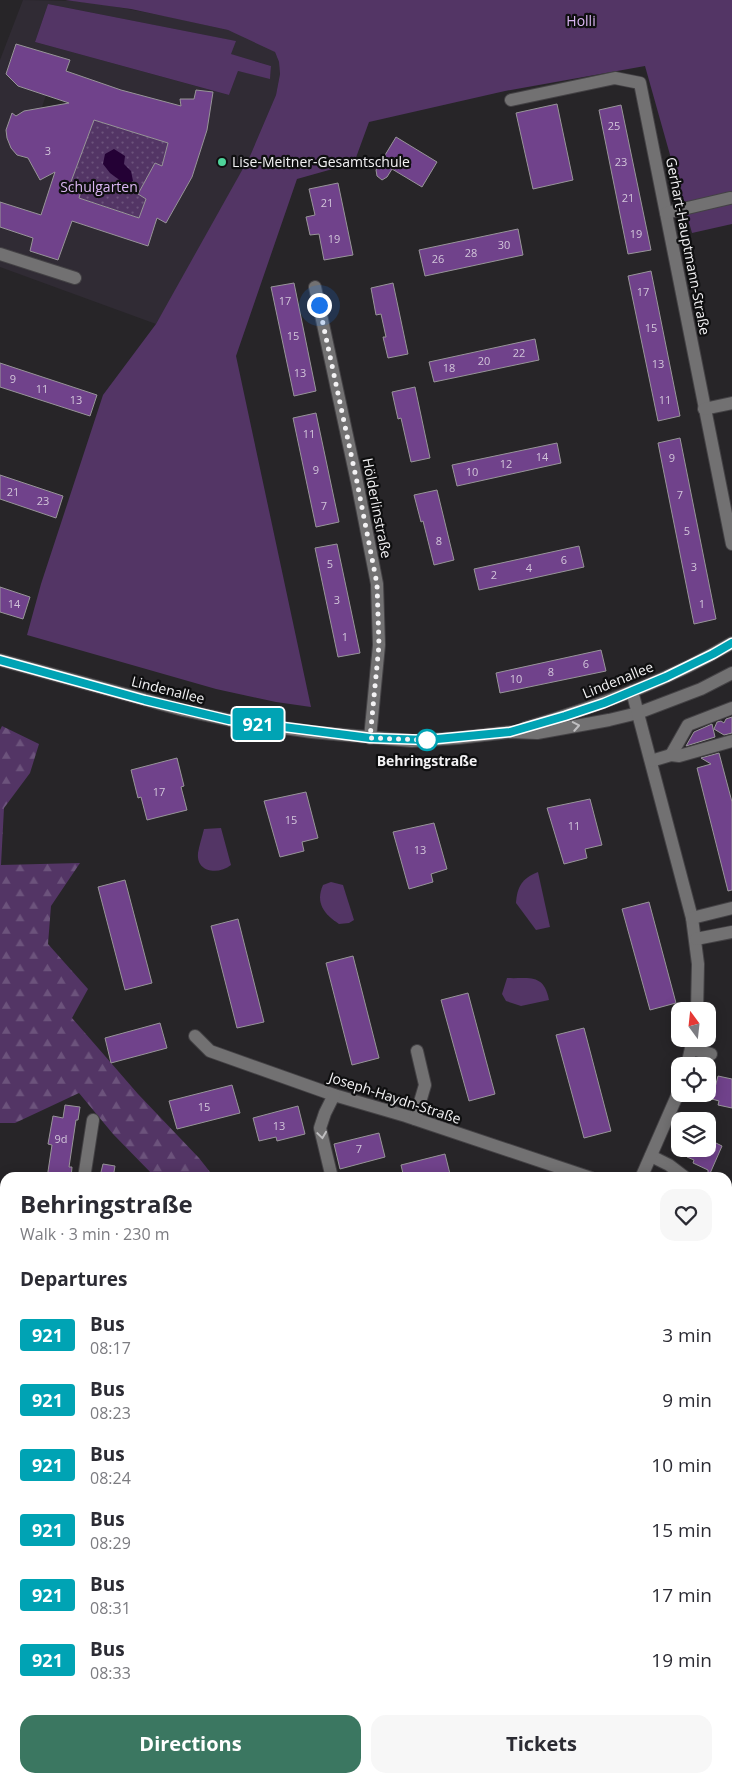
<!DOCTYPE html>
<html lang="en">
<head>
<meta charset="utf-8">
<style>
	body { margin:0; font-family:"Open Sans",sans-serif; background:#f7f7f7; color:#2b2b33; height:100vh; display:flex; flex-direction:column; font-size:19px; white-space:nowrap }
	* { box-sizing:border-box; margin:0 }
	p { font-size:16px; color:#7c7c81 }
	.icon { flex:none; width:28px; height:28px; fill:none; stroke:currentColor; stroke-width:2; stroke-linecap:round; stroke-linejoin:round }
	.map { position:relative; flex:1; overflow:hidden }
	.side { position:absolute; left:0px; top:1172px; width:732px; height:611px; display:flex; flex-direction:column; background:#fff; border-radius:15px 15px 0 0; box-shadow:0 2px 12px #0003 }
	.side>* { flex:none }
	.badge { padding:0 10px; border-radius:4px; font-size:18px; line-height:32px }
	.needle { width:32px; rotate:345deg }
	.fabs { position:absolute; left:671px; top:1002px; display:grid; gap:10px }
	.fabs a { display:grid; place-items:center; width:45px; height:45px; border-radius:10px; background:#fff; box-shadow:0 2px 12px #0003; font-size:25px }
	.you { position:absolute; width:25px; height:25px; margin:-12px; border:4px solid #fff; border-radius:50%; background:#1a73e8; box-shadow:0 0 0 8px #1a73e833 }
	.map>.badge { position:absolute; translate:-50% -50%; box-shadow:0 0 0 2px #fff }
	h2 { padding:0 20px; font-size:19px; line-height:45px }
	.round { display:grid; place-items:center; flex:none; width:52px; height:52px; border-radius:15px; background:#f7f7f7 }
	.head { display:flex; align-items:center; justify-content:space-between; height:85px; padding:0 20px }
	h1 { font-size:24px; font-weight:700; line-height:38px }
	.cta { display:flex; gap:10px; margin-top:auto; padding:10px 20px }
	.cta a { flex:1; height:58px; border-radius:15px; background:#3b7761; color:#fff; font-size:20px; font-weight:700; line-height:58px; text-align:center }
	.cta a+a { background:#f7f7f7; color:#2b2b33 }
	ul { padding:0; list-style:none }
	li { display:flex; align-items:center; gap:15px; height:65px; padding:0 20px }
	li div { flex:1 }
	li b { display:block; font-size:19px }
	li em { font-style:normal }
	li .badge { min-width:55px; font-weight:700; text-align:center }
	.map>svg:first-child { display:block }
</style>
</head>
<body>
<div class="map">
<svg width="732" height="1783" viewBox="0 0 732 1783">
	<defs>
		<pattern id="grass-tufts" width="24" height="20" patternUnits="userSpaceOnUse" patternTransform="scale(1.25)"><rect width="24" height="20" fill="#533565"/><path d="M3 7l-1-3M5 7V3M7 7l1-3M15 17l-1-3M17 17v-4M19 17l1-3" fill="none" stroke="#6c537c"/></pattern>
		<pattern id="forest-firs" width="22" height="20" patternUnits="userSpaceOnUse" patternTransform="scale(1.25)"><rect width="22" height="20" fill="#533565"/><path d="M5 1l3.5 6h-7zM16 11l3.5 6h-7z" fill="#6c537c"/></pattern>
		<pattern id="garden-dots" width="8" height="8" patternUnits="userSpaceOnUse" patternTransform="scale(1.25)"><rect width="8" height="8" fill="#533565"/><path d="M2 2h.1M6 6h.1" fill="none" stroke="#6c537c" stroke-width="1.8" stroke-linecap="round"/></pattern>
	</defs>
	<rect width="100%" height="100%" fill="#272528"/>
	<g fill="#302b34" fill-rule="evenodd">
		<path d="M23 0 74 1 101 4 165 16 228 30 269 45 275 52 279 62 280 74 276 95 268 114 250 156 191 267 156 324 0 267V227L33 238 30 251 57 260 71 221 148 246 156 223 152 215 166 223 192 177 207 130 213 92 196 90 194 100 180 99 181 106 121 90 66 71 70 60 16 44 6 74 18 86 46 95 41 110 16 116 12 114 6 130 7 138 11 148 17 155 24 158 38 159 48 164 35 171 39 180 53 173 58 181 52 182 41 215 0 202V60ZM48 4 235 41 230 54 271 66 270 78 238 71 229 95 35 42Z"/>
		<path d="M732 1537V1650L728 1655V1542Z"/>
		<path d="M512 1779H627L624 1783H509Z"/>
	</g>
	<path fill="url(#grass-tufts)" d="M469 1779H508L505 1783H466Z"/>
	<path fill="url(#forest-firs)" d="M2 726 39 744 30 773 4 808 1 865 80 863 51 906 48 944 88 989 72 1018 138 1094 199 1158 214 1177H155L113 1134 79 1093 15 1123H0V730Z"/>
	<g fill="#533565">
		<path d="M65 0H732V224L692 233 645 66 505 91 369 122 354 163 297 179 236 356 311 707 276 702 216 689 27 635 41 584 103 395 156 324 250 156 276 95 280 74 279 62 275 52 228 30 131 9Z"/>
		<path d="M48 4 236 41 231 54 271 66 270 79 238 71 229 95 35 42Z"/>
		<path d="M221 828 231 865C219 875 196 873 198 853 199 846 202 837 204 829Z"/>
		<path d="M538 872 550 927 536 930 516 903C517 887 522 878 538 872Z"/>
		<path d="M331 882 343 885 354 920 349 923 339 924C324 914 315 903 323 885Z"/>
		<path d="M507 978C529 979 544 973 549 1000L521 1006 506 1001 502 994Z"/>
	</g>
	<g fill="url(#garden-dots)">
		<path d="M94 120 168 143 162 166 155 163 138 194 146 199 139 218 79 198 81 191 69 187Z"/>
		<path d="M732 1294V1398L728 1403V1300Z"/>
		<path d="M296 1779H368L365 1783H286Z"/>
	</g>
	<path fill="#240135" d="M114 149 125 156 124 164 131 171 133 181 126 185 110 173 103 164 105 154Z"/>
	<g fill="#70428b" stroke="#989599" fill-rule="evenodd">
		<path d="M16 44 70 60 66 71 121 90 181 106 180 99H194L196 90 213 92 207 130 192 177 166 223 157 218 148 246 72 221 58 260 30 251 33 238 0 227V202L41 215 55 172 40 180 28 158 17 155 11 148 7 138 6 130 12 113 16 116 24 111 69 103 18 86 6 74ZM94 120 168 143 162 166 155 163 138 194 146 199 139 218 79 198 81 191 69 187Z"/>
		<path d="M557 104 573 180 533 189 516 113Z"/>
		<path d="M621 105 651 250 628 254 599 110Z"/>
		<path d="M396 137 437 162 422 187 392 169 387 177 382 180 377 176 376 170Z"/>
		<path d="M338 183 353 255 324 260 319 234 310 235 306 217 315 215 309 189Z"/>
		<path d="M518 229 523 255 425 276 419 250Z"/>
		<path d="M651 271 680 416 658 421 628 276Z"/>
		<path d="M294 283 316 391 294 396 271 287Z"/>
		<path d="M393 283 408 354 388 358 383 337H386L381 314 376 315 371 288Z"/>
		<path d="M535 339 539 360 434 382 429 362Z"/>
		<path d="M0 363 97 395 90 416 0 387Z"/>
		<path d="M415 387 430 458 411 462 401 418 398 419 392 392Z"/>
		<path d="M316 413 339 522 316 527 293 418Z"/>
		<path d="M680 438 716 619 694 624 658 443Z"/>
		<path d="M557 443 561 463 457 486 452 465Z"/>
		<path d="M0 475 63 496 56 518 0 499Z"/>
		<path d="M437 490 454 560 434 565 423 521 421 522 414 495Z"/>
		<path d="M337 544 360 653 338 657 315 548Z"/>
		<path d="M579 546 584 567 479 590 474 569Z"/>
		<path d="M0 587 30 597 23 619 0 612Z"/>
		<path d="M601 650 606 671 500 693 496 673Z"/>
		<path d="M732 717V733L724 735 714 729 717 722 721 721 724 723 726 719Z"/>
		<path d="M712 724 715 737 686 746 694 732Z"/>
		<path d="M719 753 732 802V890L728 891 697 768 711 764 701 758Z"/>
		<path d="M177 758 184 786 181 787 187 810 147 820 141 797 138 798 131 770Z"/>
		<path d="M306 792 318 838 302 842 304 851 280 857 264 801Z"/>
		<path d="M590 799 602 845 585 849 587 858 564 864 547 808Z"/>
		<path d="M434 823 447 869 431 874 433 882 409 889 393 832Z"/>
		<path d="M125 880 152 983 125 990 98 887Z"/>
		<path d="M649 902 676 1003 650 1010 622 909Z"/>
		<path d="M238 919 264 1022 237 1028 211 926Z"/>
		<path d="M353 956 379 1058 352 1065 326 963Z"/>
		<path d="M468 993 495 1094 469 1101 441 1000Z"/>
		<path d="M160 1023 167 1048 111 1063 105 1038Z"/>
		<path d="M584 1028 611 1131 584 1138 556 1035Z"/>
		<path d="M718 1076 732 1079V1108L718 1105 719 1101 712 1099Z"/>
		<path d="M232 1085 240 1113 177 1129 169 1101Z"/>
		<path d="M65 1105 80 1107 78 1120H76L69 1167H72L71 1178H47L52 1145 48 1144 53 1116 63 1118Z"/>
		<path d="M298 1106 305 1134 277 1141 276 1137 259 1141 253 1118Z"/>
		<path d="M379 1133 385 1157 340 1169 334 1144Z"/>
		<path d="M708 1139 722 1146 708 1178V1170L693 1163 694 1160 687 1157 691 1149H708Z"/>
		<path d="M445 1154 451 1178H404L401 1165Z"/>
		<path d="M103 1164 115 1166 113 1178 100 1176Z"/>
	</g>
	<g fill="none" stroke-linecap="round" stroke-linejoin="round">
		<defs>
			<g id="minor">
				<path d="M511 100 615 78 640 83 732 544"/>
				<path d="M666 213 730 198"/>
				<path d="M0 254 75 278"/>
				<path d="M315 287 357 482 377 584 379 645 370 738"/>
				<path d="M704 409 732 403"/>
				<path d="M0 660 183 710 229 720 312 732 412 741 458 738 510 732 537 733 609 720 638 713 701 689 732 673"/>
				<path d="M632 691 692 918 698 964 697 1011"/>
				<path d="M525 728C596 707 668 681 732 643"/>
				<path d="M671 755 688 725 732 708"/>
				<path d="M651 761 671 755 679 756 732 741"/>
				<path d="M692 918 732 908"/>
				<path d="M696 939 732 932"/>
				<path d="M195 1036 210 1051 334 1095 406 1116 591 1178"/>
				<path d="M691 1049 711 1054"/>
				<path d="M687 1066 693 1039"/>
				<path d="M415 1119 425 1085 417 1051"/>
				<path d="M651 1156 669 1165 686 1178"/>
				<path d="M84 1178 93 1120"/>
				<path d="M332 1178 320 1128 325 1113 334 1095"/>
				<path d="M641 1178 680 1089"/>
				<path d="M728 1208 732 1211"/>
				<path d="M0 1263H5"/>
				<path d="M0 1445 5 1447"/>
				<path d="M0 1629 5 1631"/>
				<path d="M0 1735 5 1730"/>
				<path d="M237 1783 251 1779"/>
				<path d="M726 1783 732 1779"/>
			</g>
			<g id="major">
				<path d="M728 1452 732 1447"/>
				<path d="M451 1783 455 1779"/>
			</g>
		</defs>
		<use href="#minor" stroke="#444245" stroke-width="14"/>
		<use href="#major" stroke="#444245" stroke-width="14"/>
		<use href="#minor" stroke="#727172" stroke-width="12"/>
		<use href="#major" stroke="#bebcc0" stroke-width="12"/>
		<defs>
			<g id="rail">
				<path d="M728 1554 732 1549"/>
				<path d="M728 1570 732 1564"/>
				<path d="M728 1586 732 1580"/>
				<path d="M728 1624 732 1618"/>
				<path d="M515 1783 518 1779"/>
				<path d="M558 1783 562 1779"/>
				<path d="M571 1783 574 1779"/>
				<path d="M604 1783 607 1779"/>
			</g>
		</defs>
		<use href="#rail" stroke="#c8c6c9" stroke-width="5.5"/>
		<use href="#rail" stroke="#0f0f10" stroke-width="4" stroke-dasharray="11" stroke-linecap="butt"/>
	</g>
	<defs><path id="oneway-chevron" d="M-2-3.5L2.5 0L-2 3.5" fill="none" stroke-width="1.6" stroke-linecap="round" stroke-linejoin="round" transform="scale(1.25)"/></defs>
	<g stroke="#bfbec0">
		<use href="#oneway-chevron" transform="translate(576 726) rotate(-10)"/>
		<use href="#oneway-chevron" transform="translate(322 1135) rotate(82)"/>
	</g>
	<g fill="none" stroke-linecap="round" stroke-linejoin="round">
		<defs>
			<path id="line" d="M0 660 145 700 229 720 370 738 427 740 510 732 565 716 604 703 666 677 713 654 732 643"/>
		</defs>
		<use href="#line" stroke="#fff" stroke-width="11"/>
		<use href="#line" stroke="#00a3b4" stroke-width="8"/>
		<path stroke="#f3f2f4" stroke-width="5" stroke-dasharray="0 9" d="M319 305 357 482 377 584 379 645 370 738 427 740"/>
	</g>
	<circle fill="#4ed39a" stroke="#0f0f10" stroke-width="2" cx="222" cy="162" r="5"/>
	<circle fill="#fff" stroke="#00a3b4" stroke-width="2.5" cx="427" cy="740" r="10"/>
	<g text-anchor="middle" stroke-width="4.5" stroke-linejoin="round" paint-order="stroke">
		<g font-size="11" fill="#d2c6da">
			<text x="614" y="130">25</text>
			<text x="48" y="155">3</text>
			<text x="621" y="166">23</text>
			<text x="628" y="202">21</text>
			<text x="327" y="207">21</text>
			<text x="636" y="238">19</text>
			<text x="334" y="243">19</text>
			<text x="504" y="249">30</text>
			<text x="471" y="257">28</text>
			<text x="438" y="263">26</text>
			<text x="643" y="296">17</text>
			<text x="285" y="305">17</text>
			<text x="651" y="332">15</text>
			<text x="293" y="340">15</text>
			<text x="519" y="357">22</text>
			<text x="484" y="365">20</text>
			<text x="658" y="368">13</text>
			<text x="449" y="372">18</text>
			<text x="300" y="377">13</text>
			<text x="13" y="383">9</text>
			<text x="42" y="393">11</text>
			<text x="76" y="404">13</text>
			<text x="665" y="404">11</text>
			<text x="309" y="438">11</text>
			<text x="542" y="461">14</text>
			<text x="672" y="462">9</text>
			<text x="506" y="468">12</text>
			<text x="316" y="474">9</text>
			<text x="472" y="476">10</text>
			<text x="13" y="496">21</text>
			<text x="680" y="499">7</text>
			<text x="43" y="505">23</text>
			<text x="324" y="510">7</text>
			<text x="687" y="535">5</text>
			<text x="439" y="545">8</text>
			<text x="564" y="564">6</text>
			<text x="330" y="568">5</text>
			<text x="694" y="571">3</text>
			<text x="529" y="572">4</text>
			<text x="494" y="579">2</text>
			<text x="337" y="604">3</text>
			<text x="14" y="608">14</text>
			<text x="702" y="608">1</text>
			<text x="345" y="641">1</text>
			<text x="586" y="668">6</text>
			<text x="551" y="676">8</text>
			<text x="516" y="683">10</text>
			<text x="159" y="796">17</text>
			<text x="291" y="824">15</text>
			<text x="574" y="830">11</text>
			<text x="420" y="854">13</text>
			<text x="204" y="1111">15</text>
			<text x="279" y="1130">13</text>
			<text x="61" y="1143">9d</text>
			<text x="359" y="1153">7</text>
		</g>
		<g font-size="14" fill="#dab6f2" stroke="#0f0f10">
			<text x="581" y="26">Holli</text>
			<text x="99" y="192">Schulgarten</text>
		</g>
		<g font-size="14" fill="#f3f2f4" stroke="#0f0f10" text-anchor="start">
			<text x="232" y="167">Lise-Meitner-Gesamtschule</text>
		</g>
		<g font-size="14" fill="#f3f2f4" stroke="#0f0f10">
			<text transform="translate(688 246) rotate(79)" y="5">Gerhart-Hauptmann-Straße</text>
			<text transform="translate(377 508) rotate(79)" y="5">Hölderlinstraße</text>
			<text transform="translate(618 680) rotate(-22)" y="5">Lindenallee</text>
			<text transform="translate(168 690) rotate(14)" y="5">Lindenallee</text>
			<text transform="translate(395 1098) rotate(18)" y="5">Joseph-Haydn-Straße</text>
		</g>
		<g font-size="14" font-weight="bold" fill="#f3f2f4" stroke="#0f0f10">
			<text x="427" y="766">Behringstraße</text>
		</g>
	</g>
</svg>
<div class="fabs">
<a><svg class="needle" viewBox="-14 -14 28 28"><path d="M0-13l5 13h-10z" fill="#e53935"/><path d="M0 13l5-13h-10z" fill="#7c7c81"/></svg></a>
<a><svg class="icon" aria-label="locate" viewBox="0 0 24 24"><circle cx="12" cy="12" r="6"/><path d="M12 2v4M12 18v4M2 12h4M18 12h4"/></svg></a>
<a><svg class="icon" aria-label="layers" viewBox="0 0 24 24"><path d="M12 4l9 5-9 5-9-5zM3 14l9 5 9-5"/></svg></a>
</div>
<div class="you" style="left:319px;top:305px"></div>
<b class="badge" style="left:258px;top:724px;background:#00a3b4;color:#fff">921</b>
<section class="side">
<div class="head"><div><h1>Behringstraße</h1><p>Walk · 3 min · 230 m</p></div><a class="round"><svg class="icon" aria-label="heart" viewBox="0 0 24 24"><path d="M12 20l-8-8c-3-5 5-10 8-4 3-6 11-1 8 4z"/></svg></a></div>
<h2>Departures</h2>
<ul>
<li><span class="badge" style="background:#00a3b4;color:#fff">921</span><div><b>Bus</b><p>08:17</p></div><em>3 min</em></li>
<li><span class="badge" style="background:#00a3b4;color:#fff">921</span><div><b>Bus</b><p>08:23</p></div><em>9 min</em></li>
<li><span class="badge" style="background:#00a3b4;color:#fff">921</span><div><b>Bus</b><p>08:24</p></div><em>10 min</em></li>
<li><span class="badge" style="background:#00a3b4;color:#fff">921</span><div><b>Bus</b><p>08:29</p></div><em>15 min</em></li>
<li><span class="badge" style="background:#00a3b4;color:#fff">921</span><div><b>Bus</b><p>08:31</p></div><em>17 min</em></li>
<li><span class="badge" style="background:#00a3b4;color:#fff">921</span><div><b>Bus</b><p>08:33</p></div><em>19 min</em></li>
</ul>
<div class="cta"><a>Directions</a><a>Tickets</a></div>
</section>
</div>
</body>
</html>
